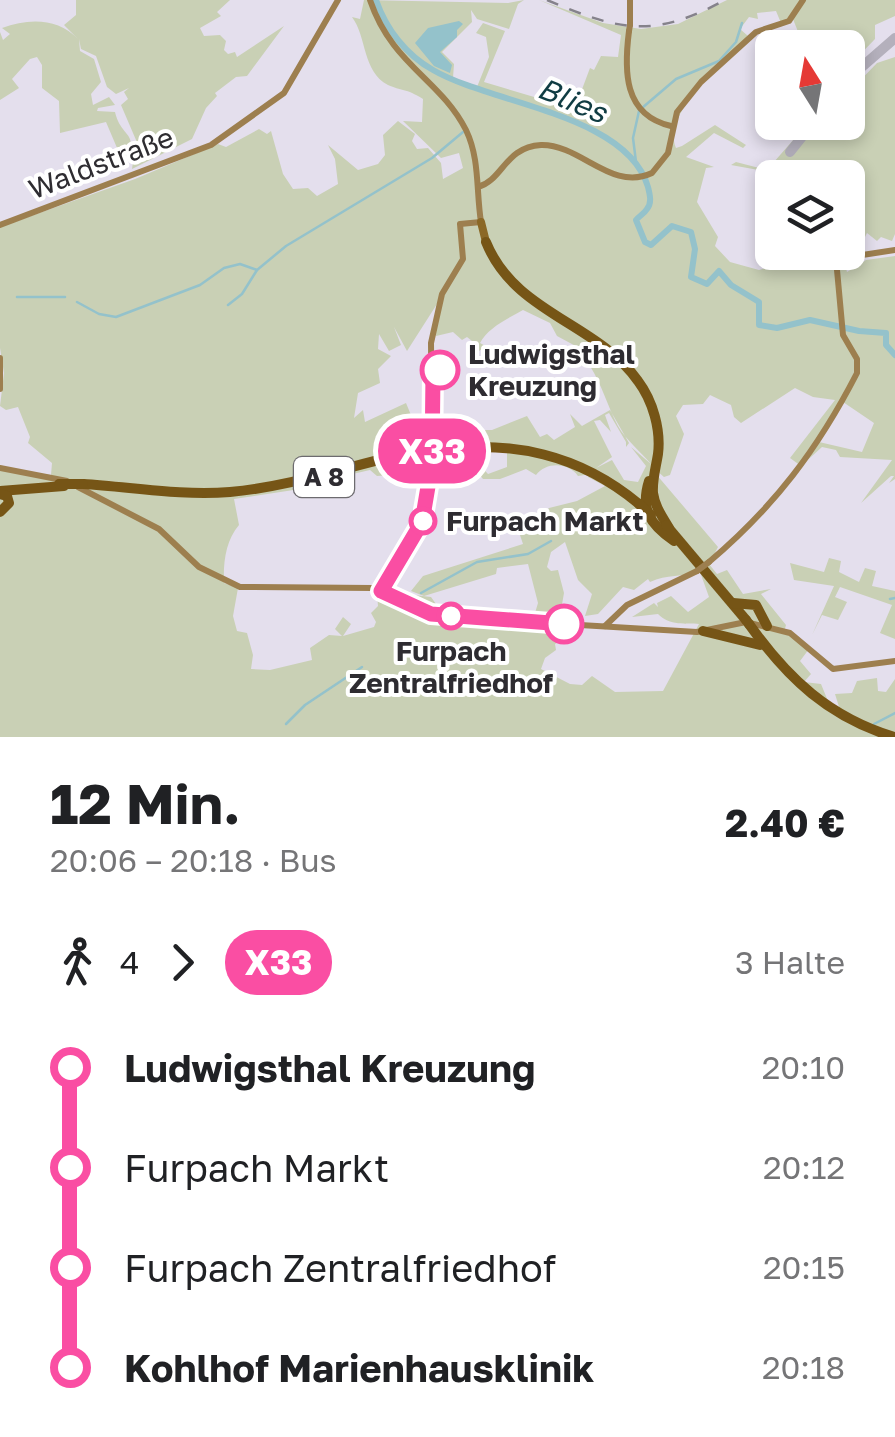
<!DOCTYPE html>
<html lang="de">
<head>
<meta charset="utf-8">
<style>
	body { margin:0; font-family:"Golos Text",sans-serif; background:#f6f6f6; color:#202124; height:100vh; display:flex; flex-direction:column; font-size:38px; white-space:nowrap }
	* { box-sizing:border-box; margin:0 }
	p { font-size:32px; color:#757577 }
	.icon { flex:none; width:55px; height:55px; fill:none; stroke:currentColor; stroke-width:2; stroke-linecap:round; stroke-linejoin:round }
	.map { position:relative; height:737px; overflow:hidden }
	.details { display:flex; flex-direction:column; background:#fff; flex:1 }
	.details>* { flex:none }
	.badge { padding:0 20px; border-radius:32px; font-size:35px; line-height:65px }
	.needle { width:65px; rotate:349deg }
	.controls { position:absolute; left:755px; top:30px; display:grid; gap:20px }
	.controls a { display:grid; place-items:center; width:110px; height:110px; border-radius:15px; background:#fff; box-shadow:0 5px 15px #0003; font-size:50px }
	.map>.badge { position:absolute; translate:-50% -50%; box-shadow:0 0 0 5px #fff }
	.legs { display:flex; align-items:center; gap:15px; height:110px; padding:0 50px; font-size:32px }
	.legs p { margin-inline-start:auto }
	.headline { display:flex; align-items:center; justify-content:space-between; height:170px; padding:0 50px }
	h1 { font-size:55px; font-weight:700; line-height:75px }
	ul { padding:0 50px; list-style:none }
	li { display:flex; align-items:center; gap:35px; height:100px; font-size:38px }
	li i { display:grid; place-items:center; width:15px; height:100%; margin:0 12px; background:currentColor }
	li i::after { content:''; width:25px; height:25px; margin:-12px; border:8px solid; border-radius:50%; background:#fff }
	li p { margin-inline-start:auto }
	li:first-child i { background:linear-gradient(#0000 50%,currentColor 0) }
	li:last-child i { background:linear-gradient(currentColor 50%,#0000 0) }
	.map>svg:first-child { display:block }
</style>
</head>
<body>
<div class="map">
<svg width="895" height="737" viewBox="0 0 895 737">
	<rect width="100%" height="100%" fill="#e4dfed"/>
	<g fill="#c9d0b5" fill-rule="evenodd">
		<path d="M76 0H230L217 12 221 16 200 28 204 36 220 35 226 41 224 50 228 54 235 52 237 57 284 26 247 76 236 77 215 93 217 96 206 108 192 139 132 169 136 140 121 105 128 99 124 92 129 88 116 94 107 87 96 56 81 49 79 39 80 51 94 59 101 82 91 94 93 105 109 97 115 105 98 108 97 111 115 112C121 139 142 132 123 162L106 122 60 133 59 101 42 88V65L37 57 30 59 12 79 19 88 0 100V32L3 40 10 34 2 28C29 18 58 18 78 39L64 25 76 15Z"/>
		<path d="M364 0 508 3 524 0 518 4 509 29 477 19 471 10 472 22 442 52 454 64 453 78 477 87 489 57 486 37 476 33 483 23 505 31 484 82 551 102 559 101 561 95 578 100 590 68 594 70 601 56 618 57 621 35 539 0 603 23 641 29 678 24 727 0H895V16L875 25V39L848 67V48L804 47 793 19 781 23 776 11 757 13 758 19 749 17 740 29 748 36C724 62 661 114 676 148L682 146 715 125 746 145 743 148 714 133 686 157 714 167 706 168 697 202 718 237 715 246 730 262 759 270 792 260 810 263 814 253H835L836 258 843 257 847 272 866 260 895 256V479L889 483 894 476H891L861 503 892 460 840 457 836 450 822 447 801 466 790 458 835 400 813 397 795 388 741 423 734 417 731 405 710 395 703 404 683 405 676 416 684 434 670 475 664 477 657 471 656 474 718 547 709 564 717 574 727 570 743 594 771 589 761 594 786 625 784 632 809 649 800 661 811 674 804 682 821 684 830 706 840 710 835 694 852 693 857 681 877 678 878 691 886 692 895 679V737H0V469L51 475 52 463 28 443 30 437 18 407 6 410 0 406 4 373 0 348V227L135 179 218 144 226 147 259 129 267 134 271 131 283 174 293 189 308 188 317 196 338 184 335 159 328 145 358 170 378 164 385 155 383 135 398 121 415 134 412 141 417 149 428 148 441 163 443 179 463 168 459 153 441 158 403 121 422 122 423 99C406 88 401 91 388 85 362 71 367 37 352 17L360 19ZM437 304 436 336 453 332 462 340 467 337 477 345 474 354 482 349 489 354 491 349 480 343C488 328 505 320 523 310L550 323 557 336 583 350 578 366H590C602 385 607 405 618 426 626 440 641 452 651 464L631 447 646 466 638 482 624 480 612 460 596 468 612 457 594 421 600 420 611 432 605 415 609 413 626 442V447L629 443 610 410 582 426 570 414 575 427 554 440 547 434 540 437 527 416 492 430H456L445 435 442 443H419L413 438 418 432 406 403 365 422 363 410 354 418 358 393 380 383 378 369 391 356 378 349 379 334 389 351 401 345 394 327 407 351ZM843 402 874 423 862 452 819 442ZM507 451V467L488 474 476 461 471 464 483 479H500L526 469 536 475C546 462 568 462 578 476L591 474 588 477 605 486 577 501 549 508 520 535 523 544 423 576 411 591 424 596 496 574 497 568 528 564 538 603 535 613 441 611 431 597 414 595 408 603 399 596 372 592 377 594 378 606 371 613 376 622 374 627 343 636 351 624 343 617 335 629 342 636 329 635 310 648 312 660 270 670 251 669 253 655 247 633 237 631 233 616 238 588 224 583C223 562 226 540 239 525L234 499 320 486 331 479 370 470 377 476 404 474 410 459 441 452ZM565 542 578 580 592 594 585 616 598 614 623 587 634 590 648 579 650 582C667 574 682 577 700 572L709 597 688 612 671 596 657 603 658 607 654 603 632 617 658 614C669 626 687 623 699 624L663 691 615 692 592 676 582 685 570 684 541 669 545 658 556 650 555 644 572 633 555 634 554 621H569L570 617 561 610 564 593 558 570 551 571 547 567 551 552Z"/>
		<path d="M895 57V234L892 241 881 237 877 241 867 233 863 241 849 238 848 178H772V182L764 179V171L731 165 736 162 767 170 808 123 848 122V93L877 63Z"/>
		<path d="M829 558 841 561 839 572 859 582 865 568 876 571 872 586 895 591V639L880 633 892 605 840 587 835 597 847 602 838 620 822 615 812 635 834 586 794 580 790 563 824 572Z"/>
	</g>
	<path fill="#94c2cb" d="M459 21 463 24 457 30V37L440 52 452 65 450 73 434 66 415 43 428 28Z"/>
	<g fill="none" stroke-linecap="round" stroke-linejoin="round">
		<g stroke="#94c2cb" stroke-width="2.5">
			<path d="M642 108 676 79 719 61 736 42 742 23"/>
			<path d="M636 162 633 138 639 111"/>
			<path d="M17 297H65"/>
			<path d="M77 302 99 314 116 317 200 285 224 268 240 264 257 270"/>
			<path d="M228 305 242 294 257 270 286 246 432 158 463 132"/>
			<path d="M421 593 477 562 528 554 551 541"/>
			<path d="M890 599 895 598"/>
			<path d="M286 724 305 705 362 667"/>
			<path d="M874 724 895 713"/>
		</g>
		<path stroke="#94c2cb" stroke-width="6" d="M376 0C386 29 406 55 433 70 491 104 627 114 648 187 650 195 652 203 647 209 644 214 639 216 636 220L645 242 651 245 672 226 691 232 695 249 691 277 707 284 719 271 731 285 759 302V325L777 328 810 320 859 331 886 333V345L895 355"/>
		<g stroke="#b4b0bc" stroke-width="10">
			<path d="M848 79 895 38"/>
			<path d="M790 152 814 122"/>
		</g>
		<g stroke="#9d7f4f" stroke-width="6">
			<path d="M370 0C392 65 440 79 466 130 480 159 476 191 481 222"/>
			<path d="M630 0V25"/>
			<path d="M629 31C624 70 623 115 671 126"/>
			<path d="M478 187C503 180 505 147 541 145 581 144 611 192 652 173L668 153 677 112 701 82 756 32 789 21 803 0"/>
			<path d="M0 225 211 145 284 93 338 0"/>
			<path d="M0 358V389"/>
			<path d="M0 468 67 481"/>
			<path d="M78 487 159 529 199 567 240 587 372 588 431 614 530 622 697 632 746 622 790 633 833 669 895 661"/>
			<path d="M709 562C774 507 818 449 857 373V359L843 335 836 259 895 250"/>
			<path d="M381 591 419 530 424 516 432 458 431 343 442 294 463 259 460 224 481 222"/>
			<path d="M605 626 627 605 697 571"/>
		</g>
		<path stroke="#8b6826" stroke-width="8" d="M481 222 486 242"/>
		<g stroke="#765516" stroke-width="10">
			<path d="M486 242C515 314 596 322 638 381 653 401 661 430 658 454 656 467 652 480 653 493 655 507 662 516 669 528"/>
			<path d="M437 450C512 440 579 454 639 504"/>
			<path d="M649 481C640 510 650 524 674 541"/>
			<path d="M83 484C132 487 181 496 230 492 297 486 360 462 426 449"/>
			<path d="M0 491 64 486"/>
			<path d="M0 494 7 496 9 503 0 512"/>
			<path d="M666 525 746 620"/>
			<path d="M733 603 756 605 767 626"/>
			<path d="M749 624C788 679 829 717 894 737"/>
			<path d="M703 631 760 645"/>
		</g>
		<path stroke="#85828b" stroke-width="2.5" stroke-dasharray="12 12" stroke-linecap="butt" d="M547 0C620 31 653 39 725 0"/>
		<g stroke="#9d7f4f" stroke-width="6">
			<path d="M629 31 630 25"/>
			<path d="M697 571 709 562"/>
		</g>
		<g stroke="#765516" stroke-width="10">
			<path d="M426 449 436 448"/>
			<path d="M59 484H83"/>
			<path d="M639 504 651 515"/>
			<path d="M746 620 749 624"/>
		</g>
	</g>
	<g fill="none" stroke-linecap="round" stroke-linejoin="round">
		<defs>
			<path id="line-1" d="M440 370 433 373 432 463 422 522 381 591 431 614 564 624"/>
		</defs>
		<use href="#line-1" stroke="#fff" stroke-width="22"/>
		<use href="#line-1" stroke="#fa4ea3" stroke-width="15"/>
	</g>
	<g fill="#fff" stroke="#fa4ea3" stroke-width="5">
		<circle cx="440" cy="370" r="18"/>
		<circle cx="423" cy="521" r="12"/>
		<circle cx="451" cy="616" r="12"/>
		<circle cx="564" cy="624" r="18"/>
	</g>
	<g text-anchor="middle" stroke-width="8" stroke-linejoin="round" paint-order="stroke">
		<rect fill="#fff" stroke="#6d6b6f" stroke-width="2.5" x="294" y="457" width="60" height="40" rx="8"/>
		<g font-size="25" font-weight="bold" fill="#2e2c31">
			<text x="324" y="486">A 8</text>
		</g>
		<g font-size="28" fill="#2e2c31" stroke="#fff">
			<text transform="translate(101 163) rotate(-21)" y="10">Waldstraße</text>
		</g>
		<g font-size="28" font-weight="bold" fill="#2e2c31" stroke="#fff" text-anchor="start">
			<text x="468" y="364">Ludwigsthal<tspan x="468" dy="32">Kreuzung</tspan></text>
			<text x="446" y="531">Furpach Markt</text>
			<text x="451" y="661" text-anchor="middle">Furpach<tspan x="451" dy="32">Zentralfriedhof</tspan></text>
		</g>
		<g font-size="30" font-style="italic" fill="#103c43" stroke="#fff">
			<text transform="translate(572 101) rotate(23)" y="10">Blies</text>
		</g>
	</g>
</svg>
<div class="controls">
<a><svg class="needle" viewBox="-14 -14 28 28"><path d="M0-13l5 13h-10z" fill="#e53935"/><path d="M0 13l5-13h-10z" fill="#757577"/></svg></a>
<a><svg class="icon" aria-label="layers" viewBox="0 0 24 24"><path d="M12 4l9 5-9 5-9-5zM3 14l9 5 9-5"/></svg></a>
</div>
<b class="badge" style="left:432px;top:451px;background:#fa4ea3;color:#fff">X33</b>
</div>
<section class="details">
<div class="headline"><div><h1>12 Min.</h1><p>20:06 – 20:18 · Bus</p></div><b>2.40 €</b></div>
<div class="legs"><svg class="icon" aria-label="walk" viewBox="0 0 24 24"><circle cx="13" cy="4" r="2"/><path d="M13 8l-2 6 4 7M11 14l-3 7M7 12l3-4h3l4 4"/></svg>4<svg class="icon" aria-label="forward" viewBox="0 0 24 24"><path d="M9 5l7 7-7 7"/></svg><b class="badge" style="background:#fa4ea3;color:#fff">X33</b><p>3 Halte</p></div>
<ul>
<li><i style="color:#fa4ea3"></i><b>Ludwigsthal Kreuzung</b><p>20:10</p></li>
<li><i style="color:#fa4ea3"></i><span>Furpach Markt</span><p>20:12</p></li>
<li><i style="color:#fa4ea3"></i><span>Furpach Zentralfriedhof</span><p>20:15</p></li>
<li><i style="color:#fa4ea3"></i><b>Kohlhof Marienhausklinik</b><p>20:18</p></li>
</ul>
</section>
</body>
</html>
